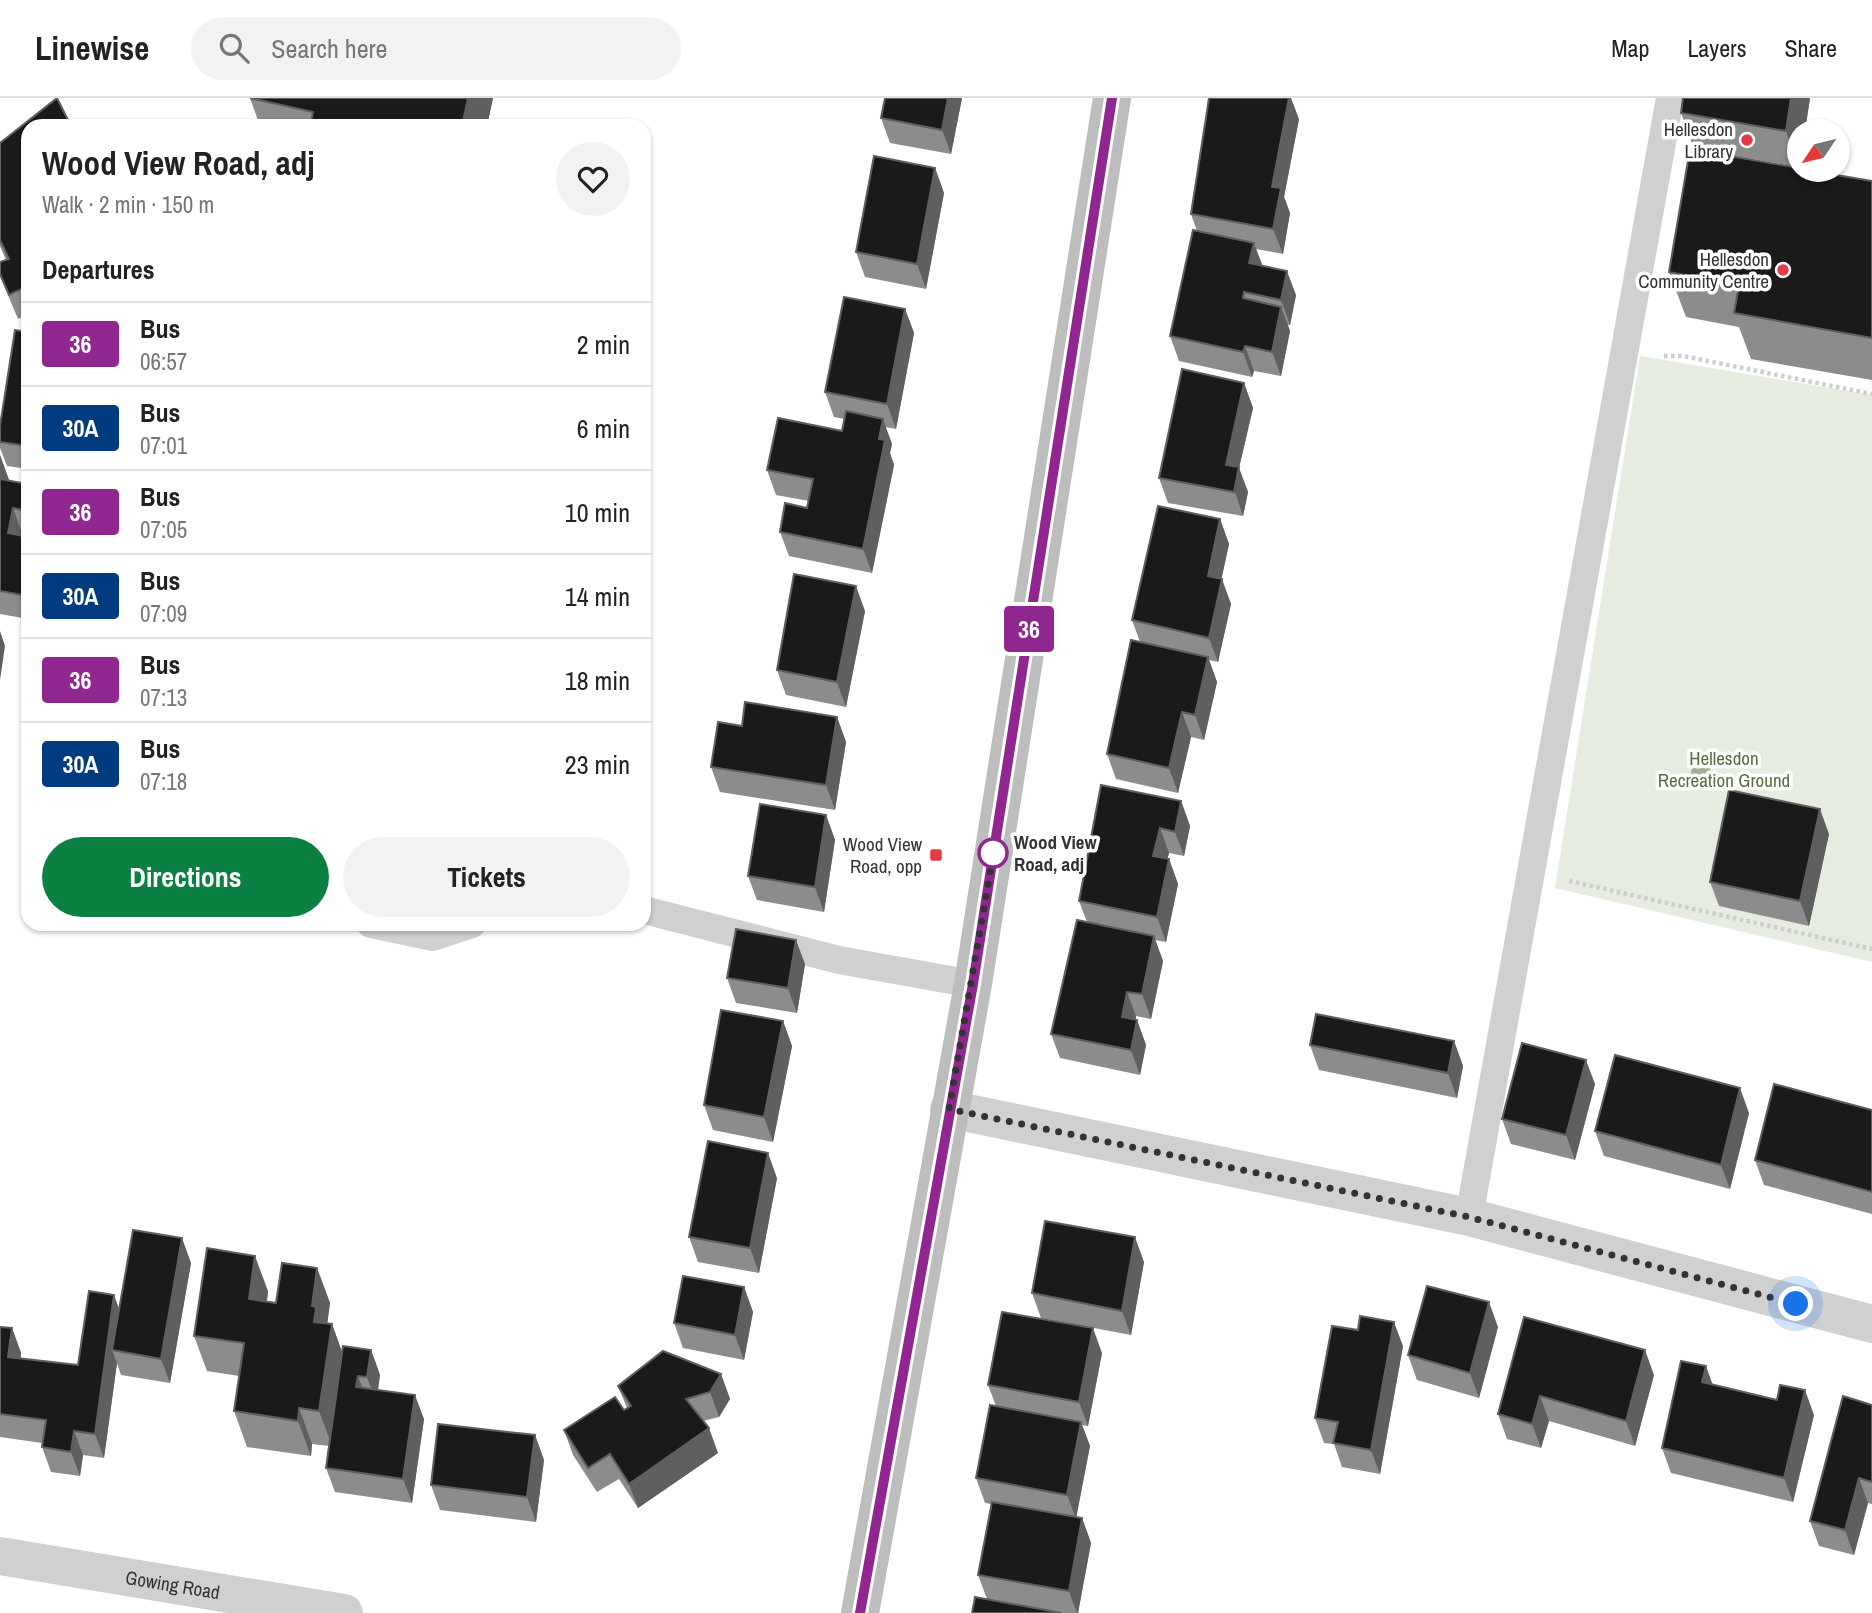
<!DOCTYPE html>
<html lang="en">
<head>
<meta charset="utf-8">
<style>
	body { margin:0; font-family:"Archivo Narrow",sans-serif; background:#f2f2f2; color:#222; height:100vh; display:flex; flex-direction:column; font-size:26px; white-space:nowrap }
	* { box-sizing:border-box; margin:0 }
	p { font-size:23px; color:#767676 }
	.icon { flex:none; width:38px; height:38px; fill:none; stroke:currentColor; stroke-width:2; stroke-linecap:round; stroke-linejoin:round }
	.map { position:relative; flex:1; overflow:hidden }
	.details { position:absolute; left:21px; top:21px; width:630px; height:812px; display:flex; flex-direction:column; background:#fff; border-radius:21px; box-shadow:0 2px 5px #0004 }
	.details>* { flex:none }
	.badge { padding:0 14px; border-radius:5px; font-size:24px; line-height:46px }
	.needle { width:46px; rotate:235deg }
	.buttons { position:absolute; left:1787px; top:21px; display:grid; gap:14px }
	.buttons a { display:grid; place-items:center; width:63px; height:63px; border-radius:50%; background:#fff; box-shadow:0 2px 5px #0004; font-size:35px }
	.you { position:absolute; width:35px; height:35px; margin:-18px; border:5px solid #fff; border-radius:50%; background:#1a73e8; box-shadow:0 0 0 10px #1a73e833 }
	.map>.badge { position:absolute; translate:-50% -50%; box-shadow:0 0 0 4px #fff }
	h2 { padding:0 21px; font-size:26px; line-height:63px }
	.round { display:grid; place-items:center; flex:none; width:74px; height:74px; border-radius:37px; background:#f2f2f2 }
	.overview { display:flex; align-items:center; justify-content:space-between; height:119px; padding:0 21px }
	h1 { font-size:33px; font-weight:800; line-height:52px }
	.primary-button { display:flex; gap:14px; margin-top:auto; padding:14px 21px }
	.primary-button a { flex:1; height:80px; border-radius:42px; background:#0b8043; color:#fff; font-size:28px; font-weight:800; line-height:80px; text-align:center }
	.primary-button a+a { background:#f2f2f2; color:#222 }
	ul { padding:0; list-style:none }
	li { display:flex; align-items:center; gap:21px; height:84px; padding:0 21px; border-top:2px solid #e0e0e0 }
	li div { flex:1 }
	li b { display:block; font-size:26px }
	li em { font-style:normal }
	li .badge { min-width:77px; font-weight:700; text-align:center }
	header { display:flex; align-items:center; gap:42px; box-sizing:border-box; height:98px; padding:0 35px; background:#fff; border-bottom:2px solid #e0e0e0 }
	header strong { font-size:33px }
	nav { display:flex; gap:38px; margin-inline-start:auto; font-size:24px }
	.search { width:490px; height:63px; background:#f2f2f2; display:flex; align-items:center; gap:18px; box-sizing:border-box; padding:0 24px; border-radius:38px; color:#767676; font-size:26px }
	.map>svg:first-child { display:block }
</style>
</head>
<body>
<header>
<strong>Linewise</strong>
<div class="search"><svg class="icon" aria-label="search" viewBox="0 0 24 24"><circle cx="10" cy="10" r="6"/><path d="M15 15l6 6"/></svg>Search here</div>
<nav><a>Map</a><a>Layers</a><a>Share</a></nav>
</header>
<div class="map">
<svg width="1872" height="1515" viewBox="0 0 1872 1515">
	<rect width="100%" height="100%" fill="#fff"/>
	<path fill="#e6ecdf" d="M1640 258 1872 297V864L1555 790Z"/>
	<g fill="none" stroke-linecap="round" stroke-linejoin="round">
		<g stroke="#cdcdcd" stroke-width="4.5" stroke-dasharray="3.5 3.5" stroke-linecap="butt">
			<path d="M1664 258H1683L1872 296"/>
			<path d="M1569 783 1872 851"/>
		</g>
		<g stroke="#d0d0d0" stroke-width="28">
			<path d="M644 812 839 862 973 886"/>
			<path d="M371 826 433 839 472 826"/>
			<path d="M1469 1119 1670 0"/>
		</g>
		<g stroke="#d0d0d0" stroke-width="38">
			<path d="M949 1011 1469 1119 1872 1226"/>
			<path id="s1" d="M0 1458 344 1515"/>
		</g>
		<path stroke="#bdbdbd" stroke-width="38" d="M860 1515 973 886 1112 0"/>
	</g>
	<circle fill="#a2b095" cx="1701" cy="674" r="10"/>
	<g fill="#8c8c8c">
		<path d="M250 0H493L487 28H260Z"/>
		<path d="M885 0H962L951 56 890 45 881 20Z"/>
		<path d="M1810 0 1805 33H1799V69L1694 51 1681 15Z"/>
		<path d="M1299 21 1284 99 1290 115 1283 156 1256 151 1262 168 1296 197 1290 227H1288L1290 233 1281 278 1254 273 1252 279 1179 263 1170 238 1197 133 1191 116Z"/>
		<path d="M28 28V217L18 221 0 178V164L6 162 0 148V45Z"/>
		<path d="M935 70 944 95 926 191 865 179 856 154Z"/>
		<path d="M1872 83V282L1751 261 1739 229 1686 219 1669 174Z"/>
		<path d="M905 211 914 235 896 331 885 329 892 346 890 355 894 367 872 475 789 458 780 434 807 410 809 403 776 397 767 372 842 333 845 321 834 319 825 294Z"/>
		<path d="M28 234V371L7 368 0 350V328Z"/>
		<path d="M1244 285 1253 310 1239 370 1248 394 1243 418 1168 405 1159 380Z"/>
		<path d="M0 357 9 382 28 386V436L22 435V438L28 439V521L0 516Z"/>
		<path d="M1220 421 1229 446 1221 481 1231 506 1218 564 1209 562 1217 584 1204 642 1191 639 1178 695 1116 681 1107 656 1140 544 1132 522Z"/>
		<path d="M865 513 846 609 786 597 777 572Z"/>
		<path d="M837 619 846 644 835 712 720 694 711 669 742 628Z"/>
		<path d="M1181 703 1190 728 1184 758 1169 755 1167 761H1169L1178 786 1166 844 1155 842 1163 863 1151 921 1136 918V922H1137L1146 947 1140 977 1060 960 1051 936 1087 824 1079 803Z"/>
		<path d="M826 717 835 742 824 814 757 802 748 778Z"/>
		<path d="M1829 736 1809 828 1719 808 1710 784Z"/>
		<path d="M805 866 797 915 736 905 727 880Z"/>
		<path d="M783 923 792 948 773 1044 713 1032 704 1007Z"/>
		<path d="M1454 943 1463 968 1457 1000 1319 972 1310 947Z"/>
		<path d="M1595 986 1575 1062 1511 1046 1502 1021Z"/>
		<path d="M1872 1012V1116L1764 1087 1755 1062Z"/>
		<path d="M1749 1015 1730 1091 1604 1058 1595 1033Z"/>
		<path d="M777 1080 759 1175 698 1164 689 1139Z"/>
		<path d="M1144 1164 1131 1237 1041 1220 1032 1195Z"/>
		<path d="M191 1165 170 1285 121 1277 117 1265 104 1360 83 1357 80 1378 51 1374 42 1349V1345L0 1339V1229L12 1230 21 1255V1260L78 1267 119 1211Z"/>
		<path d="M317 1170 330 1205 327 1226H332L342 1255 371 1252 380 1277 378 1292 424 1321 412 1405 335 1394 326 1370 329 1348 312 1346 311 1358 247 1349 234 1313 239 1278 207 1273 194 1238 268 1193 267 1204 276 1205Z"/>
		<path d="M744 1189 753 1214 744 1262 683 1250 674 1225Z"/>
		<path d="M1524 1219 1654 1277 1635 1348 1549 1323 1541 1350 1507 1341 1498 1316Z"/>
		<path d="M1498 1229 1479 1300 1417 1282 1408 1257Z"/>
		<path d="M1403 1248 1380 1376 1342 1369 1334 1346 1324 1345 1315 1320Z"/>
		<path d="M1102 1255 1088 1328 1082 1327 1090 1348 1076 1419 1082 1420 1091 1445 1078 1515H1063L987 1501 978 1477 991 1406 985 1405 976 1380 996 1308 988 1287Z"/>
		<path d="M721 1276 730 1301 719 1319 703 1323 718 1355 638 1410 619 1381 597 1394 573 1357 564 1332 627 1310 618 1288Z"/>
		<path d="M1712 1287 1777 1302 1814 1317 1793 1404 1671 1375 1662 1350Z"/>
		<path d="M1872 1307V1406L1868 1405 1854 1457 1819 1448 1810 1423Z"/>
		<path d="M535 1337 544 1362 536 1424 440 1412 431 1387Z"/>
	</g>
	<g fill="#5f5f5f">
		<path d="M468 0H493L487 28H462Z"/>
		<path d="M948 0H962L951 56 942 32Z"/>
		<path d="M1289 0H1291L1299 21 1284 99 1290 115 1283 156 1273 131 1272 89Z"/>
		<path d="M1791 0H1810L1805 33H1799V69L1786 33Z"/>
		<path d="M935 70 944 95 926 191 917 166Z"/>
		<path d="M1254 145 1263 169 1249 165Z"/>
		<path d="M1287 173 1296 197 1290 227 1281 202Z"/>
		<path d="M1281 209 1290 233 1281 278 1272 254Z"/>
		<path d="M905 211 914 235 896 331 887 306Z"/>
		<path d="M1245 248 1254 273 1252 279 1243 254Z"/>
		<path d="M1244 285 1253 310 1239 370 1248 394 1243 418 1226 367Z"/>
		<path d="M883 321 892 346 890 355 894 367 872 475 863 451Z"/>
		<path d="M0 357 9 382 0 390Z"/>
		<path d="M13 410 22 435 18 459 8 435Z"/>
		<path d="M1220 421 1229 446 1217 502 1208 478Z"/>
		<path d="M1222 481 1231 506 1218 564 1209 540Z"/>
		<path d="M856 488 865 513 846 609 837 584Z"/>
		<path d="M0 533 5 548 0 582Z"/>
		<path d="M1208 559 1217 584 1204 642 1195 617Z"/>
		<path d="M1182 614 1191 639 1178 695 1169 670Z"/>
		<path d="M837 619 846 644 835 712 826 687Z"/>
		<path d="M1181 703 1190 728 1184 758 1175 734Z"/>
		<path d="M1820 711 1829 736 1809 828 1800 803Z"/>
		<path d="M826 717 835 742 824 814 815 789Z"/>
		<path d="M1160 730 1169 755 1162 783 1153 758Z"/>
		<path d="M1169 761 1178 786 1166 844 1157 819Z"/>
		<path d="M1154 838 1163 863 1151 921 1142 896Z"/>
		<path d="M796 842 805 866 797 915 788 890Z"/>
		<path d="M1127 894 1136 918 1131 944 1122 919Z"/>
		<path d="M1137 922 1146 947 1140 977 1131 952Z"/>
		<path d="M783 923 792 948 773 1044 764 1019Z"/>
		<path d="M1454 943 1463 968 1457 1000 1448 975Z"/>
		<path d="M1586 962 1595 986 1575 1062 1566 1037Z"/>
		<path d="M1740 990 1749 1015 1730 1091 1721 1067Z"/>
		<path d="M768 1055 777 1080 759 1175 750 1150Z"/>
		<path d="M1135 1139 1144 1164 1131 1237 1122 1213Z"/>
		<path d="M182 1140 191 1165 170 1285 161 1261Z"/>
		<path d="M255 1158 268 1193 262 1236 249 1201Z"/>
		<path d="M317 1170 330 1205 326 1235 332 1226 345 1262 332 1348 319 1313 312 1208Z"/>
		<path d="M744 1189 753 1214 744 1262 735 1237Z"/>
		<path d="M114 1197 123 1222 112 1252 117 1265 104 1360 95 1336Z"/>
		<path d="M1489 1204 1498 1229 1479 1300 1470 1275Z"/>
		<path d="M1394 1224 1403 1248 1380 1376 1371 1352Z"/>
		<path d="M12 1230 21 1255 17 1284 8 1259Z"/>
		<path d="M1093 1230 1102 1255 1088 1328 1079 1304Z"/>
		<path d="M371 1252 380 1277 376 1304 367 1279Z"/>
		<path d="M1645 1252 1654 1277 1635 1348 1626 1323Z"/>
		<path d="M1706 1268 1715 1293 1702 1284Z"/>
		<path d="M721 1276 730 1301 719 1319 710 1294Z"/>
		<path d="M358 1278 367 1302 356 1289Z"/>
		<path d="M1805 1292 1814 1317 1793 1404 1784 1380Z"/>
		<path d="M415 1297 424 1321 412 1405 403 1381Z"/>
		<path d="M1540 1298 1549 1323 1541 1350 1532 1326Z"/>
		<path d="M299 1310 312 1346 311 1358 298 1323Z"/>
		<path d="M1081 1324 1090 1348 1076 1421 1067 1397Z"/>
		<path d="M709 1330 718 1355 638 1410 629 1386Z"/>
		<path d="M74 1333 83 1357 80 1378 71 1354Z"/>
		<path d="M535 1337 544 1362 536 1424 527 1399Z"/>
		<path d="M1859 1380 1868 1405 1854 1457 1845 1432Z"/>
		<path d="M1082 1420 1091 1445 1078 1515H1077L1069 1493Z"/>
	</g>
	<g fill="#1a1a1a" stroke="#5f5f5f" stroke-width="2">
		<path d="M57 0 71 28H28V188L9 197 0 176V164L9 161 0 142V45Z"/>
		<path d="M250 0H468L462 28H310L313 14Z"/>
		<path d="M885 0H948L942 32 881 20Z"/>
		<path d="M1209 0H1289L1272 89 1281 90 1273 131 1191 116Z"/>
		<path d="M1683 0H1791L1786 33 1681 15Z"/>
		<path d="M1690 51 1799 70V72H1807L1872 83V240L1734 215 1739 187 1669 174Z"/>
		<path d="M874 58 935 70 917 166 856 154Z"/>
		<path d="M1193 132 1254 145 1249 165 1287 173 1281 202 1244 194 1243 200 1281 209 1272 254 1245 248 1243 254 1170 238Z"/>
		<path d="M844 199 905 211 887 306 825 294Z"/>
		<path d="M15 232 28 234V348L0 344V328Z"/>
		<path d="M1182 271 1244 285 1226 367 1239 369 1234 394 1159 380Z"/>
		<path d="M846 313 883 321 879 341 885 342 863 451 780 434 785 405 807 410 813 381 767 372 778 320 842 333Z"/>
		<path d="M0 381 28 386V413L13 410 8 435 28 439V498L0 493Z"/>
		<path d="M1158 408 1220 421 1208 478 1222 481 1209 540 1132 522Z"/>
		<path d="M794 476 856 488 837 584 777 572Z"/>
		<path d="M1131 542 1208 559 1195 617 1182 614 1169 670 1107 656Z"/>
		<path d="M745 604 837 619 826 687 711 669 718 624 742 628Z"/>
		<path d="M1101 687 1181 703 1175 734 1160 730 1153 758 1169 761 1157 819 1079 803Z"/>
		<path d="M1729 692 1820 711 1800 803 1710 784Z"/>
		<path d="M760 706 826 717 815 789 748 778Z"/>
		<path d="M1077 822 1154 838 1142 896 1127 894 1122 919 1137 922 1131 952 1051 936Z"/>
		<path d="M736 831 796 842 788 890 727 880Z"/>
		<path d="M721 912 783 923 764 1019 704 1007Z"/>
		<path d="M1316 916 1454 943 1448 975 1310 947Z"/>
		<path d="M1522 945 1586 962 1566 1037 1502 1021Z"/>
		<path d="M1615 957 1740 990 1721 1067 1595 1033Z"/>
		<path d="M1774 986 1872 1012V1094L1755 1062Z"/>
		<path d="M708 1043 768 1055 750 1150 689 1139Z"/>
		<path d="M1045 1123 1135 1139 1122 1213 1032 1195Z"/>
		<path d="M133 1132 182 1140 161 1261 112 1252Z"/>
		<path d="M207 1150 255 1158 249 1201 276 1205 282 1165 317 1170 312 1208 316 1209 314 1224 332 1226 319 1313 299 1310 298 1323 234 1313 244 1245 194 1238Z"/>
		<path d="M683 1178 744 1189 735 1237 674 1225Z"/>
		<path d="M1427 1188 1489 1204 1470 1275 1408 1257Z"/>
		<path d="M89 1193 114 1197 95 1336 74 1333 71 1354 42 1349 46 1322 0 1316V1229L12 1230 8 1259 78 1267Z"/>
		<path d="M1002 1214 1093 1230 1079 1304 988 1287Z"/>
		<path d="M1360 1218 1394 1224 1371 1352 1333 1345 1338 1324 1315 1320 1332 1228 1358 1232Z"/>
		<path d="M1524 1219 1645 1252 1626 1323 1540 1298 1532 1326 1498 1316Z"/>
		<path d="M343 1248 371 1252 367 1279 358 1278 356 1289 415 1297 403 1381 326 1370Z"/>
		<path d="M663 1253 721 1276 710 1294 686 1301 709 1330 629 1386 610 1356 588 1370 564 1332 615 1299 624 1312 631 1308 618 1288Z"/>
		<path d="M1681 1263 1706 1268 1702 1284 1777 1302 1780 1287 1805 1292 1784 1380 1662 1350Z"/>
		<path d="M1843 1298 1872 1307V1384L1859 1380 1845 1432 1810 1423Z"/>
		<path d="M990 1307 1081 1324 1067 1397 976 1380Z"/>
		<path d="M438 1326 535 1337 527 1399 431 1387Z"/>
		<path d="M992 1404 1082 1420 1069 1493 978 1477Z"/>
		<path d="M975 1499 1062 1515H972Z"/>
	</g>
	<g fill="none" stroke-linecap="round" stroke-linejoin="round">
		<defs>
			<path id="line" d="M860 1515 973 886 1112 0"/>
		</defs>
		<use href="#line" stroke="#fff" stroke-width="16"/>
		<use href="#line" stroke="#90268f" stroke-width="10"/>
		<path stroke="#333" stroke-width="7" stroke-dasharray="0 12.6" d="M993 755 994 752 949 1011 1469 1119 1796 1206"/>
	</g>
	<g fill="#e63946" stroke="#fff" stroke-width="2.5">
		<circle cx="1747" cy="42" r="7"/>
		<circle cx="1783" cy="172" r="7"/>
		<rect x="929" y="750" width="14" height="14" rx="3.5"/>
	</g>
	<circle fill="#fff" stroke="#90268f" stroke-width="3.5" cx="993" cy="755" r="14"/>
	<g text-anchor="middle" stroke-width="7" stroke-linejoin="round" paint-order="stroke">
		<g font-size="19" fill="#333" stroke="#fff" text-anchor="end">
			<text x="1733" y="38">Hellesdon<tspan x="1733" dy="22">Library</tspan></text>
			<text x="1769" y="168">Hellesdon<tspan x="1769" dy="22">Community Centre</tspan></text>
			<text x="922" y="753">Wood View<tspan x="922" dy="22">Road, opp</tspan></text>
		</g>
		<g font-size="19" fill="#56703f" stroke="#fff">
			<text x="1724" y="667">Hellesdon<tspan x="1724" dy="22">Recreation Ground</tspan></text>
		</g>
		<g font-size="19" font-weight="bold" fill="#333" stroke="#fff" text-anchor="start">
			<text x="1014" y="751">Wood View<tspan x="1014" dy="22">Road, adj</tspan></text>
		</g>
		<g font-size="19" fill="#333" stroke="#fff">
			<text dy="7" stroke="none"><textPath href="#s1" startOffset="175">Gowing Road</textPath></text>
		</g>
	</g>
</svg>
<div class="buttons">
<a><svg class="needle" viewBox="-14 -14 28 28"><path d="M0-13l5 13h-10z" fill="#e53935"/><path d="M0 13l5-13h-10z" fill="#767676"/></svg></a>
</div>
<div class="you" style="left:1796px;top:1206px"></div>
<b class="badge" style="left:1029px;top:531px;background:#90268f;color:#fff">36</b>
<section class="details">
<div class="overview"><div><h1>Wood View Road, adj</h1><p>Walk · 2 min · 150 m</p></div><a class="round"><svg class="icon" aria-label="heart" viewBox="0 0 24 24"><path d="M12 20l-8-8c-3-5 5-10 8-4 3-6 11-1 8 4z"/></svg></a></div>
<h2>Departures</h2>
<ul>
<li><span class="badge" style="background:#90268f;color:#fff">36</span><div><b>Bus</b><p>06:57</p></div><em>2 min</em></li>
<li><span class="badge" style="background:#003b80;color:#fff">30A</span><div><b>Bus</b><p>07:01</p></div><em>6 min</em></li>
<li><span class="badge" style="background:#90268f;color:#fff">36</span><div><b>Bus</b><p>07:05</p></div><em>10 min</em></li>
<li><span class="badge" style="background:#003b80;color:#fff">30A</span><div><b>Bus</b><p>07:09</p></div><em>14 min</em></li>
<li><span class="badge" style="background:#90268f;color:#fff">36</span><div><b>Bus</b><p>07:13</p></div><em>18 min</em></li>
<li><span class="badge" style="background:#003b80;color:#fff">30A</span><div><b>Bus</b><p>07:18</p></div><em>23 min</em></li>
</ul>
<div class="primary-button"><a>Directions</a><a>Tickets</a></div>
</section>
</div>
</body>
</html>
